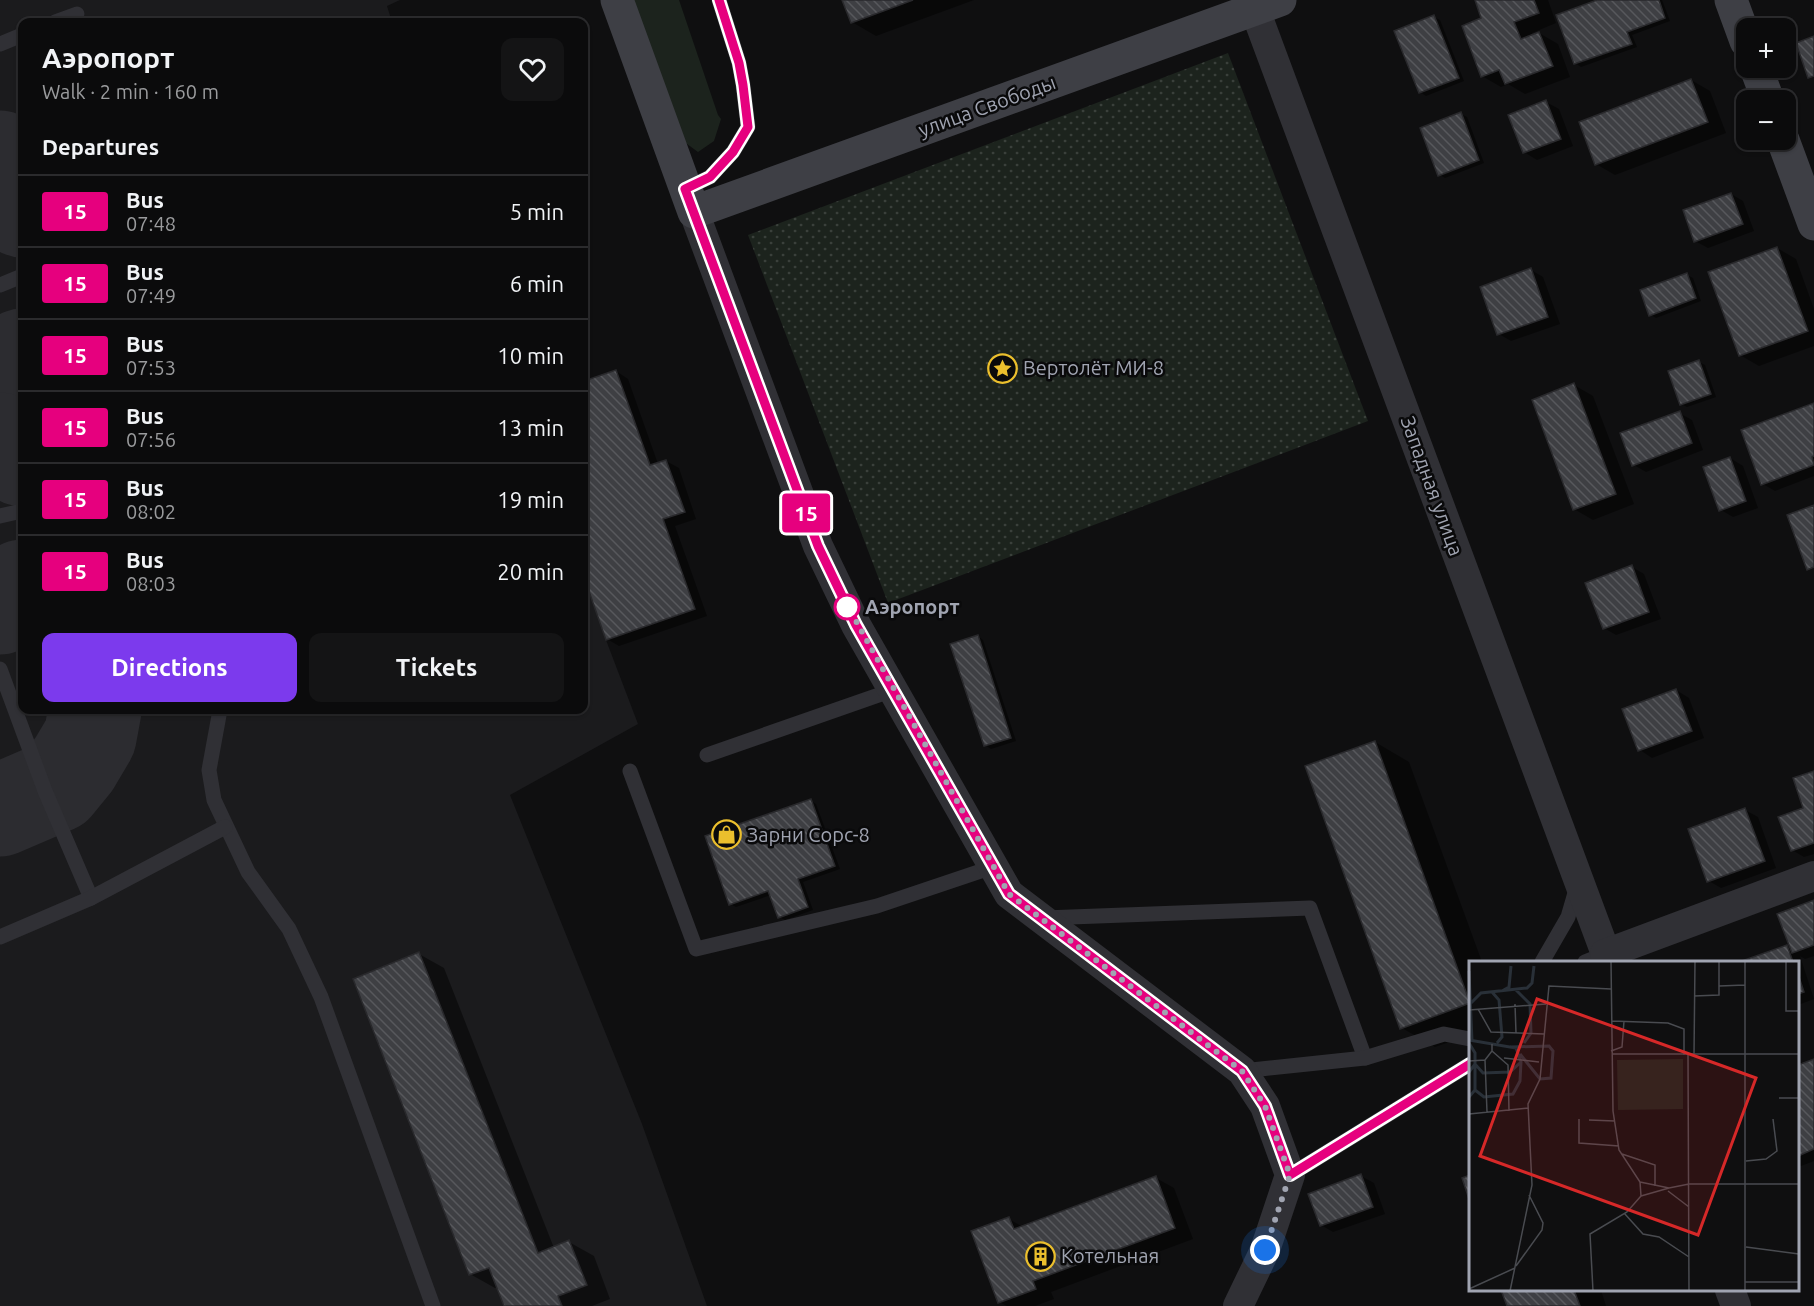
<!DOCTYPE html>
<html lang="en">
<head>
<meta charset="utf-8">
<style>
	body { margin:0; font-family:Ubuntu,sans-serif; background:#141415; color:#f1f3f6; height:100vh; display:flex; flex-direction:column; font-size:22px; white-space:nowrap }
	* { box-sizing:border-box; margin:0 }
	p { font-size:20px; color:#9a9b9d }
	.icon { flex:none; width:33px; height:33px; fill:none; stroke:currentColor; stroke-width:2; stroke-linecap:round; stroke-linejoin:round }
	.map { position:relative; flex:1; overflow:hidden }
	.details { position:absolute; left:18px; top:18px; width:570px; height:696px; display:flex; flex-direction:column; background:#0b0b0c; border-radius:12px; box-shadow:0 2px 4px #0004,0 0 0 2px #2b2b2d }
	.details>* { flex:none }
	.badge { padding:0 12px; border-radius:4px; font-size:21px; line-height:39px }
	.tools { position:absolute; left:1736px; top:18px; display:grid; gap:12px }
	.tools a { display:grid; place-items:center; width:60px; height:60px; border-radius:12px; background:#0b0b0c; box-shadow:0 2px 4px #0004,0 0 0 2px #2b2b2d; font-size:30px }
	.you { position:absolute; width:30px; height:30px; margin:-15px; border:4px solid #fff; border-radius:50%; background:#1a73e8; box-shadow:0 0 0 9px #1a73e833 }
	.map>.badge { position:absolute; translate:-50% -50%; box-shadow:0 0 0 3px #fff }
	h2 { padding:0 24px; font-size:22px; line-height:54px }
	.round { display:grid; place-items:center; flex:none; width:63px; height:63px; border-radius:12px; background:#141415 }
	.headline { display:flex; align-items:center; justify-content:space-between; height:102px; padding:0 24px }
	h1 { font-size:28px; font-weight:700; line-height:45px }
	.cta { display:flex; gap:12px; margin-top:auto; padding:12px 24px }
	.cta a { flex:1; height:69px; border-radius:12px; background:#7c3aed; color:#fff; font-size:24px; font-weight:700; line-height:69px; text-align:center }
	.cta a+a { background:#141415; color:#f1f3f6 }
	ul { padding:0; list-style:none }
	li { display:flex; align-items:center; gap:18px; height:72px; padding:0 24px; border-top:2px solid #2b2b2d }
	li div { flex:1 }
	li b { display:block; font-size:22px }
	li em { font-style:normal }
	li .badge { min-width:66px; font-weight:700; text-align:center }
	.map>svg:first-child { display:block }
</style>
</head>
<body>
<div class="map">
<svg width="1814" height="1306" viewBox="0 0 1814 1306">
	<defs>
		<pattern id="park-dots" width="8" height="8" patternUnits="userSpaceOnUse" patternTransform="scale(1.5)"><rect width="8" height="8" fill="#1c231d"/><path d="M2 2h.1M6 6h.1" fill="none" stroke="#3a403b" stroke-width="1.8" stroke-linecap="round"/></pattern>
		<pattern id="building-back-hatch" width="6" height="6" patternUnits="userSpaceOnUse" patternTransform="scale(1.5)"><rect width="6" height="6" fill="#3e3f43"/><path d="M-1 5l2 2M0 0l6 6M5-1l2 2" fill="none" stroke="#57585c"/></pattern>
	</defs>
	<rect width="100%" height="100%" fill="#0f0f10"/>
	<path fill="#1b1b1d" d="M0 0H400L387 6 392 22H22V710H584V381L616 370 649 465 666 460 685 512 664 519 695 609 606 640 638 724 510 795 642 1124 707 1306H0Z"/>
	<path fill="#1c231d" d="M633 0H679L718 115 721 119 714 141 698 152 683 141Z"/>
	<path fill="url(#park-dots)" d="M1228 53 1368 421 888 603 748 235Z"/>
	<g fill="#0007">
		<path d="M844 0H974L876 36 852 22Z"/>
		<path d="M1476 0H1548L1556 23 1532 33 1533 36 1539 33 1558 44 1570 77 1525 94 1508 84 1501 87 1482 76 1483 19Z"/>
		<path d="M1601 0H1662L1670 21 1632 35 1637 47 1581 67 1575 63Z"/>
		<path d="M1434 17 1440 20 1464 81 1426 96 1420 92Z"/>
		<path d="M1691 80 1710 91 1726 133 1615 175 1596 164Z"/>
		<path d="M1546 102 1559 109 1573 146 1537 160 1524 152Z"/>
		<path d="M1461 114 1467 117 1484 163 1445 178 1440 175Z"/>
		<path d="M1731 194 1743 201 1754 231 1708 248 1695 241Z"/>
		<path d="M1777 248 1796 259 1814 309V346L1759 366 1740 355Z"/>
		<path d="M1531 270 1543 277 1560 324 1511 341 1499 334Z"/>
		<path d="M1687 275 1693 278 1701 301 1656 318 1651 315Z"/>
		<path d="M1699 362 1705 365 1716 397 1687 407 1681 404Z"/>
		<path d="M616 371 628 379 658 464 666 461 679 468 696 519 675 526 707 616 619 646 607 639 584 573V383Z"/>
		<path d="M1574 385 1593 396 1634 504 1593 520 1574 509Z"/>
		<path d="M1814 405V476L1775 491 1763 484Z"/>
		<path d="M1679 413 1692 420 1703 450 1646 472 1634 465Z"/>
		<path d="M1730 458 1743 466 1758 508 1733 517 1721 510Z"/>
		<path d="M1632 567 1644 574 1661 619 1616 635 1604 628Z"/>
		<path d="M978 636 983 640 1016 741 991 749 985 745Z"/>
		<path d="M1676 690 1689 698 1704 738 1652 758 1640 750Z"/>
		<path d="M1375 742 1409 762 1482 962H1470V1035L1435 1047 1402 1028Z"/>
		<path d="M1814 772V854L1804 857 1792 850 1805 809Z"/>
		<path d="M811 801 816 804 840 869 803 882 813 910 785 920 779 917 771 895 736 907 730 904Z"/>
		<path d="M1745 810 1758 817 1776 868 1721 888 1709 881Z"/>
		<path d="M1814 901V956L1805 959 1800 956 1814 999 1798 1005V962H1743L1787 947 1792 950Z"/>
		<path d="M419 954 444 968 554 1248 569 1242 594 1256 610 1299 592 1306H506L498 1287 495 1288 470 1274Z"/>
		<path d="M1814 1061V1161L1801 1166 1798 1164V1067Z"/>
		<path d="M1361 1176 1374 1183 1385 1214 1333 1232 1321 1225Z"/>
		<path d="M1156 1178 1174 1188 1193 1239 1051 1292 1054 1299 1035 1306H1007L999 1302 1009 1219 1023 1227Z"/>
		<path d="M1503 1290H1601L1606 1306H1509Z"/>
	</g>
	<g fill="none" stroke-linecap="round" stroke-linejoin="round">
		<g stroke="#2c2c30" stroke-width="93">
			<path d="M0 157 22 211"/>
			<path d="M7 389 22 355"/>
			<path d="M0 439 19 454 22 460"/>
			<path d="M0 608 22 586"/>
			<path d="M0 810 56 786 74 764 90 737 95 710"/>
		</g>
	</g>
	<g fill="url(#building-back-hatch)" stroke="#29292c" stroke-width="1.5">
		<path d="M842 0H913L851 23Z"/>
		<path d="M1475 0H1534L1539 13 1514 22 1521 39 1539 32 1553 66 1505 84 1499 70 1481 77 1462 26 1481 18Z"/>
		<path d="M1597 0H1659L1665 18 1627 32 1632 44 1574 64 1556 15Z"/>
		<path d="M1434 15 1459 78 1419 93 1394 31Z"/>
		<path d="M1814 36V76L1808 78 1796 43Z"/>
		<path d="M1691 79 1708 122 1595 165 1579 122Z"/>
		<path d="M1546 100 1561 139 1523 153 1508 115Z"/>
		<path d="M1461 112 1479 160 1438 176 1420 128Z"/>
		<path d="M1731 193 1743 224 1694 242 1683 210Z"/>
		<path d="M1777 247 1808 331 1739 356 1708 272Z"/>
		<path d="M1531 268 1548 317 1497 335 1480 287Z"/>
		<path d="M1687 273 1696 298 1649 316 1640 290Z"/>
		<path d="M1699 360 1711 394 1680 405 1668 371Z"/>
		<path d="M616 370 650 465 666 460 685 512 663 519 695 609 606 640 584 577V381Z"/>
		<path d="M1574 383 1616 494 1573 510 1532 400Z"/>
		<path d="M1814 403V456L1812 457 1814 465 1761 485 1741 430Z"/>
		<path d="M1680 411 1692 443 1632 466 1620 433Z"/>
		<path d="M1730 457 1746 501 1719 511 1703 467Z"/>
		<path d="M1814 505V567L1807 570 1787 515Z"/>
		<path d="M1632 565 1649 612 1603 629 1585 583Z"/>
		<path d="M978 635 1011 738 984 746 950 644Z"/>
		<path d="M1676 689 1692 731 1638 751 1622 709Z"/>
		<path d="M1375 741 1470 1003 1400 1029 1305 766Z"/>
		<path d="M1814 771V843L1791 851 1778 817 1803 808 1793 778Z"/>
		<path d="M811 799 835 866 798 879 808 907 778 918 768 891 729 905 705 836Z"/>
		<path d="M1745 808 1765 861 1707 882 1688 829Z"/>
		<path d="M1814 900V945L1792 953 1777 914Z"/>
		<path d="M1787 945 1793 962H1739Z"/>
		<path d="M419 952 538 1253 569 1240 587 1285 558 1296 562 1306H504L489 1268 469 1275 353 979Z"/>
		<path d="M1798 974 1804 992 1798 994Z"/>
		<path d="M1814 1059V1149L1798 1156V1065Z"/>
		<path d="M1361 1174 1373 1207 1320 1226 1308 1194Z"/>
		<path d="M1470 1175V1202L1462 1178Z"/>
		<path d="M1156 1176 1175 1228 1033 1281 1036 1289 998 1303 971 1231 1009 1217 1014 1229Z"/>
		<path d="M1501 1290H1574L1580 1306H1507Z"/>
	</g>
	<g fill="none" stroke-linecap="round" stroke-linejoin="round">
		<g stroke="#303035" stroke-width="15">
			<path d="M55 22 77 14"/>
			<path d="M0 44 22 35"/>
			<path d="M685 189 710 177 733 152 748 127 743 85 739 63 719 0"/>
			<path d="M0 285 22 276"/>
			<path d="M0 516 22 511"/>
			<path d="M0 669 45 791 91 898"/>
			<path d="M220 710 209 770 214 800 248 872 289 929 321 997 433 1306"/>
			<path d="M707 755 893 690"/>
			<path d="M630 771 696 949 877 906 993 867"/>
			<path d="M1044 918 1310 908 1365 1058"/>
			<path d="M0 937 91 898 225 827"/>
			<path d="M1542 962 1568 917 1577 886"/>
			<path d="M1585 962 1605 954"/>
			<path d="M1242 1071 1365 1058 1444 1034 1470 1039"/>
			<path d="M1290 1175 1470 1064"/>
		</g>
		<g stroke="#303035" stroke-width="30">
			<path d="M1255 10 1609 962"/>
			<path d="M694 212 818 546 856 625 1009 894 1242 1071 1265 1106 1290 1175 1265 1250 1238 1306"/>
			<path d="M1605 954 1814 876"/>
			<path d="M1730 1290 1736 1306"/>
		</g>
		<g stroke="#3e3f45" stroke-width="33">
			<path d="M617 0 694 212 1280 0"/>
			<path d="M1731 0 1746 41"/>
			<path d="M1756 68 1768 100"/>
			<path d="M1783 140 1814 224"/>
		</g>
	</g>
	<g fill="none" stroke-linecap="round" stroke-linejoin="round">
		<defs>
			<path id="line" d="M719 0 739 63 743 85 748 127 733 152 710 177 685 189 818 546 856 625 1009 894 1242 1071 1265 1106 1290 1175 1470 1064"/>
		</defs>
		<use href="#line" stroke="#fff" stroke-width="14"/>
		<use href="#line" stroke="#e6007e" stroke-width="9"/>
		<path stroke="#a0a4b1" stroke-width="6" stroke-dasharray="0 10.8" d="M847 607V605L1009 894 1242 1071 1265 1106 1290 1175 1265 1250"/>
	</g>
	<defs>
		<symbol id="sight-ring" viewBox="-11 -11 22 22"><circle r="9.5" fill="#0a0a0b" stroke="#ebbf2d" stroke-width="1.5"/><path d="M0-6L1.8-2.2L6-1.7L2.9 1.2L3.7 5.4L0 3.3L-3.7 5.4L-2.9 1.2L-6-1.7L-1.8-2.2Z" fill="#ebbf2d"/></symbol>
		<symbol id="shop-ring" viewBox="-11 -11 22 22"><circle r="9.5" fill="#0a0a0b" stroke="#ebbf2d" stroke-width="1.5"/><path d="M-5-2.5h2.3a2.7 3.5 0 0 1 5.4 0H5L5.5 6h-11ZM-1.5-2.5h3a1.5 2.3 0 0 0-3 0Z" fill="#ebbf2d"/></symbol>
		<symbol id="building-ring" viewBox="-11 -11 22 22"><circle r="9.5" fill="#0a0a0b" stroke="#ebbf2d" stroke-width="1.5"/><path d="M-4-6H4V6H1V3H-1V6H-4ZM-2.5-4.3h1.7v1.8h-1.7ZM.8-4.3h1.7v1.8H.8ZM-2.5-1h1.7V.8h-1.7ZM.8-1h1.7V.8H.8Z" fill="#ebbf2d"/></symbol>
	</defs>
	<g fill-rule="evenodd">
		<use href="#sight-ring" x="986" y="352" width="33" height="33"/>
		<use href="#shop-ring" x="710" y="818" width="33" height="33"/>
		<use href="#building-ring" x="1024" y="1240" width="33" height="33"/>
	</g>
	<circle fill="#fff" stroke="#e6007e" stroke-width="3" cx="847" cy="607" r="12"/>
	<g text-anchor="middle" stroke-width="5" stroke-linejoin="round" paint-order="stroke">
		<g font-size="20" fill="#a0a4b1" stroke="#0a0a0b">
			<text transform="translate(987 106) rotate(-20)" y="7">улица Свободы</text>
			<text transform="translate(1432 486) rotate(70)" y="7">Западная улица</text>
		</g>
		<g font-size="20" fill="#a0a4b1" stroke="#0a0a0b" text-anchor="start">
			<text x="1023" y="375">Вертолёт МИ-8</text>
			<text x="747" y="842">Зарни Сорс-8</text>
			<text x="1061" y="1263">Котельная</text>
		</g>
		<g font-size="20" font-weight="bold" fill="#a0a4b1" stroke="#0a0a0b" text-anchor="start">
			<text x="865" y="614">Аэропорт</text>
		</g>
	</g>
	<g transform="translate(1469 961)">
		<rect width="330" height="330" fill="#0f0f10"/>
		<path d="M214 98V148L149 149 148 99Z" fill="#1c231d"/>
		<path fill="none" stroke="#293038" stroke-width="3" d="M0 10 3 80M47 29 61 43 62 72 55 82M33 30 40 26 42 5M23 31 30 39 33 76 28 82M2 42 12 32 58 27 63 22 65 5M0 79 47 87 52 101 51 120 44 133 15 136 6 129M0 82 6 92V129L0 136M41 86 80 85 84 90 82 117 71 118 51 93M0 111 6 103 14 112 41 111 52 101"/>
		<path fill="none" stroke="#494b50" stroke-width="1.5" d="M317 0V50H330M250 25 276 24M225 35 250 34V0M46 43 47 72M9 48 22 71 75 73M0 49 77 43M143 60 199 62 215 68V94M23 90 39 104 40 150M142 90 153 86 155 60M143 93H330M219 94 220 330M225 94 226 0M35 97 70 101M16 99 18 151M0 100 16 99 23 90V83M310 137H330M0 153 59 147M110 158V182L150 185M120 159 146 160M153 193 186 204V225M277 200 297 198 308 190 304 158M171 221 200 227 220 223H330M199 230 220 246M172 235 200 227M155 252 174 273 190 276 220 296M277 286 330 293M47 305 73 269 74 262 60 234M276 321H330M0 328 46 307M41 330 63 224 59 143 71 118 80 25 142 28M124 330 121 273 158 251 172 235 171 221 150 189 144 150 142 0M276 330V0"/>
		<path fill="#d62828" fill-opacity="0.15" stroke="#d62828" stroke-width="3" d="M68 38 287 117 229 274 11 195Z"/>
		<rect width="330" height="330" fill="none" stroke="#a0a4b1" stroke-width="3"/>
	</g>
</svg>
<div class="tools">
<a>+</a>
<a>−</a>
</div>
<div class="you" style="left:1265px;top:1250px"></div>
<b class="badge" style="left:806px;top:513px;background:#e6007e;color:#fff">15</b>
<section class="details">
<div class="headline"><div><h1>Аэропорт</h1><p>Walk · 2 min · 160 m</p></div><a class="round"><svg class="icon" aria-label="heart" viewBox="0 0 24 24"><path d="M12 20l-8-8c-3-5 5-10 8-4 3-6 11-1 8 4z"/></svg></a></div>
<h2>Departures</h2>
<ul>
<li><span class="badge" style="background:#e6007e;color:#fff">15</span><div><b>Bus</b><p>07:48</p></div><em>5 min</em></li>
<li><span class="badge" style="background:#e6007e;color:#fff">15</span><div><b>Bus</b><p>07:49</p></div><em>6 min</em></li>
<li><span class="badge" style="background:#e6007e;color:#fff">15</span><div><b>Bus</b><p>07:53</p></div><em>10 min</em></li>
<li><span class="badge" style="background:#e6007e;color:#fff">15</span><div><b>Bus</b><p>07:56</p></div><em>13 min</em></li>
<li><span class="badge" style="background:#e6007e;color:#fff">15</span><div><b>Bus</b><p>08:02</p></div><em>19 min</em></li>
<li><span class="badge" style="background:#e6007e;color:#fff">15</span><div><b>Bus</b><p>08:03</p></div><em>20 min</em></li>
</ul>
<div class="cta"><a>Directions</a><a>Tickets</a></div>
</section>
</div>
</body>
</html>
